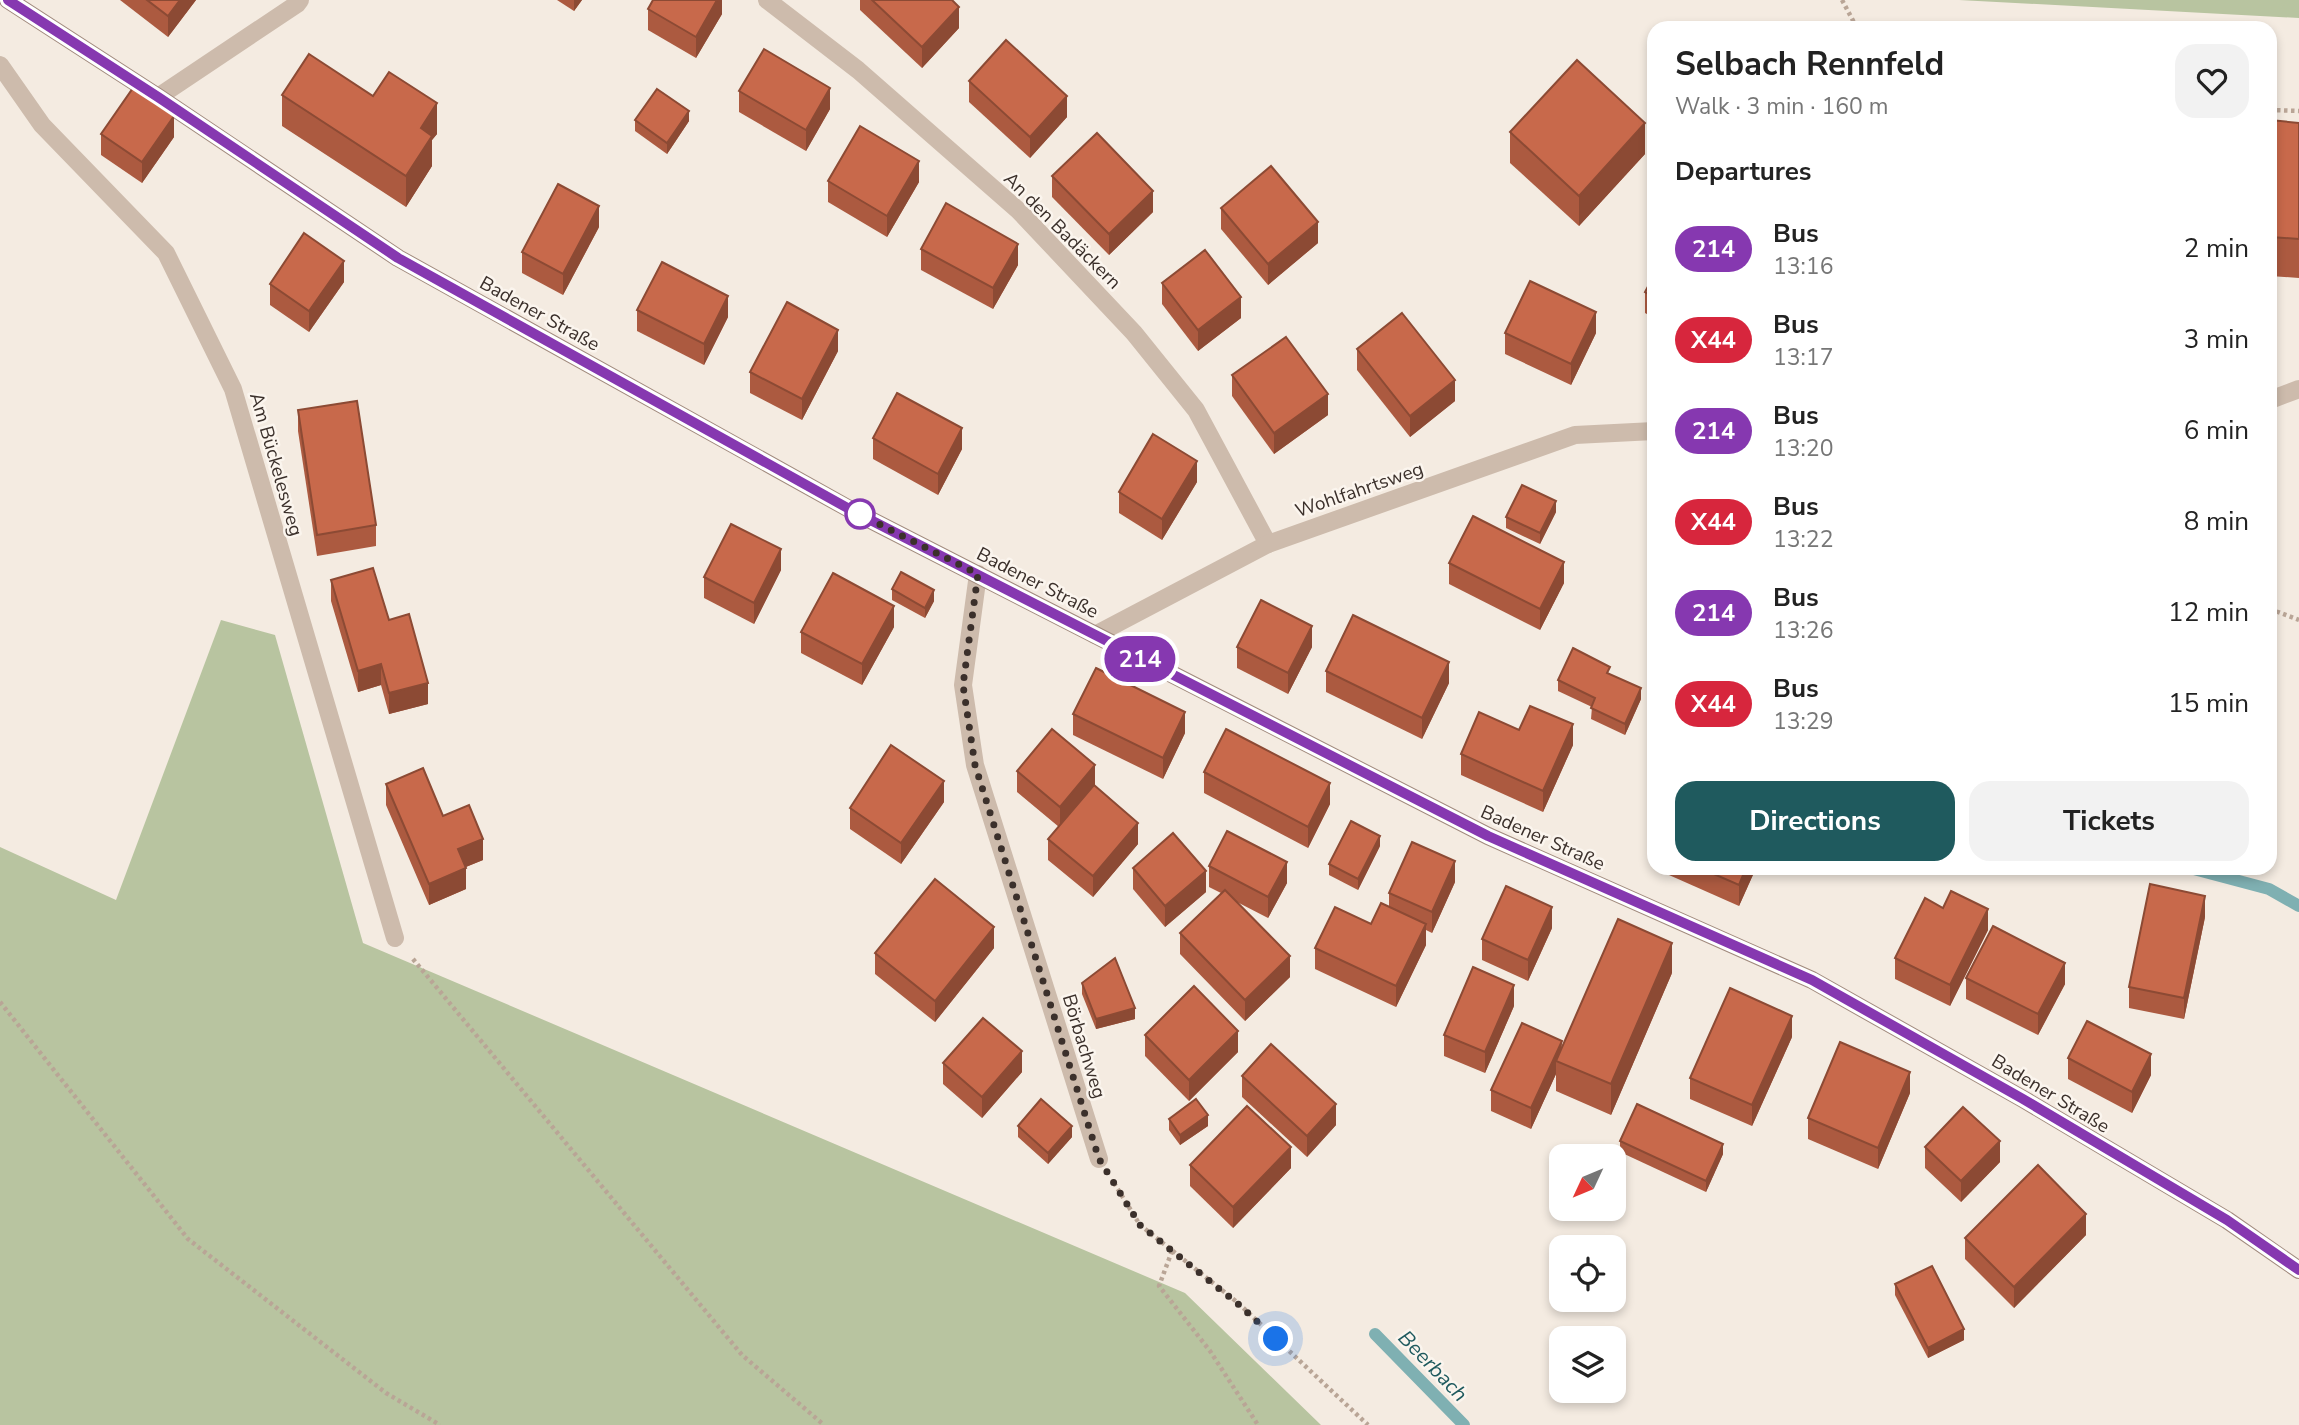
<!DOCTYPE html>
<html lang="en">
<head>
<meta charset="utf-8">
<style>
	body { margin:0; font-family:"Nunito Sans",sans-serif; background:#f2f2f2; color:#222; height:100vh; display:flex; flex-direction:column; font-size:26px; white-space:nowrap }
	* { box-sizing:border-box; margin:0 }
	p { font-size:23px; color:#767676 }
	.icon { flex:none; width:38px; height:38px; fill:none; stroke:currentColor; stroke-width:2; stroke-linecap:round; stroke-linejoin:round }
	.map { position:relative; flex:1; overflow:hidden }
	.sheet { position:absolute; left:1647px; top:21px; width:630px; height:854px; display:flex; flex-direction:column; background:#fff; border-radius:21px; box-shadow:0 4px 10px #0003 }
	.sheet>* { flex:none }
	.badge { padding:0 14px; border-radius:23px; font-size:24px; line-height:46px }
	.needle { width:46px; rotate:226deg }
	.fabs { position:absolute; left:1549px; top:1144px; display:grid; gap:14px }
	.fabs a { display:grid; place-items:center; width:77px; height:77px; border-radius:14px; background:#fff; box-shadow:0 4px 10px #0003; font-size:35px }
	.you { position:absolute; width:35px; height:35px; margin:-18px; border:5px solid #fff; border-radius:50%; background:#1a73e8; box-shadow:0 0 0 10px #1a73e833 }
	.map>.badge { position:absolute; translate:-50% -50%; box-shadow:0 0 0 4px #fff }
	h2 { padding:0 28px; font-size:26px; line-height:63px }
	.round { display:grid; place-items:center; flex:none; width:74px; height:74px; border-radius:21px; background:#f2f2f2 }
	.summary { display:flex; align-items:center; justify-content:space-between; height:119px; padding:0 28px }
	h1 { font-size:33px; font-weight:700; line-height:52px }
	.primary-button { display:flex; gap:14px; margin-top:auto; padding:14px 28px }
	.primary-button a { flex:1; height:80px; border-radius:21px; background:#1f5a5e; color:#fff; font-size:28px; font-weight:700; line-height:80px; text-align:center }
	.primary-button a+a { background:#f2f2f2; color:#222 }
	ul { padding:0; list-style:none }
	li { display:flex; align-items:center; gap:21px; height:91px; padding:0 28px }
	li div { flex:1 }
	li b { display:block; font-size:26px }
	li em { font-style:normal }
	li .badge { min-width:77px; font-weight:700; text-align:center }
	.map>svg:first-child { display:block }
</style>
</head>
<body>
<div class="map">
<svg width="2299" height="1425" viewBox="0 0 2299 1425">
	<rect width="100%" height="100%" fill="#f4ebe1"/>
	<g fill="#b8c4a0">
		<path d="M1959 0H2299V18Z"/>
		<path d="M221 620 275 635 363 943 1185 1293 1321 1425H0V847L116 900Z"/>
	</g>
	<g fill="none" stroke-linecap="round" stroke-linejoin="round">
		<g stroke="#7fb0b2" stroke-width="12">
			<path d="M2190 868 2269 889 2299 906"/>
			<path d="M1375 1334 1464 1425"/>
		</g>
		<g stroke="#b9a596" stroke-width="4.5" stroke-dasharray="3.5 3.5" stroke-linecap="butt">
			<path d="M1842 0 1857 28"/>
			<path d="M2270 110 2299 111"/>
			<path d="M2270 609 2299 620"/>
			<path d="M413 959 742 1355 824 1425"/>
			<path d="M0 1002 188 1239 386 1393 440 1425"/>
			<path d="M1114 1183 1140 1225 1237 1302 1368 1425"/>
			<path d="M1172 1251 1159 1286 1210 1351 1258 1425"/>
		</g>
		<path stroke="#cdbbac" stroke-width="18" d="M158 97 297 4 300 0"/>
		<g stroke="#cdbbac" stroke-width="18">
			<path d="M767 0 858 70 1019 211 1134 333 1196 410 1268 544"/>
			<path d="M0 65 42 125 166 253 233 389 395 938"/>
			<path d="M2270 400 2299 389"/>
			<path d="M978 574 963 685 975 765 1099 1159"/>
			<path d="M1095 635 1268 544 1575 435 1654 431"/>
		</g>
		<path stroke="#a18a7d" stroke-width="18" d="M8 0 158 97 398 258 853 511 1488 836 1812 980 2023 1099 2227 1220 2299 1270"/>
	</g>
	<g fill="#ac5a40">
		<path d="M120 0H196L168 37Z"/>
		<path d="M557 0H582L574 11Z"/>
		<path d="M722 0V14L696 58 648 30V9Z"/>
		<path d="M860 0H952L959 28 922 68 860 10Z"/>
		<path d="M969 81 1067 117 1030 158 969 102Z"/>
		<path d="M739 91 830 109 806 151 739 112Z"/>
		<path d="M282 95 373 96 437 134 432 140V166L406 207 282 126Z"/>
		<path d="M635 120 689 121 667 154 635 131Z"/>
		<path d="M2270 120 2299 123V278L2270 276Z"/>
		<path d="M1510 132 1645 154 1579 226 1510 163Z"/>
		<path d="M101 134 174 137 142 183 101 155Z"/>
		<path d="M1052 176 1153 212 1109 255 1052 197Z"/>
		<path d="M828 181 919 182 887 237 828 202Z"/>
		<path d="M1221 208 1318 243 1268 285 1221 229Z"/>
		<path d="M599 227 563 295 522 273V252Z"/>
		<path d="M921 249 1018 265 993 309 921 270Z"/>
		<path d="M1654 275V318L1645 313V292Z"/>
		<path d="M344 282 309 332 270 305V284Z"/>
		<path d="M1162 283 1241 318 1198 351 1162 304Z"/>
		<path d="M637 310 728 317 704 365 637 331Z"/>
		<path d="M1505 333H1596L1571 385 1505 354Z"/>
		<path d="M1357 349 1455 401 1410 437 1357 370Z"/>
		<path d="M838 351 802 420 750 393V372Z"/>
		<path d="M1232 375 1328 415 1274 454 1232 396Z"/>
		<path d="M298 410 376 525V546L317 556 298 431Z"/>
		<path d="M873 438 962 449 938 495 873 459Z"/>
		<path d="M1197 482 1162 540 1119 513V492Z"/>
		<path d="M1556 512 1540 544 1506 528V517Z"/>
		<path d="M1449 563 1564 583 1540 630 1449 584Z"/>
		<path d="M781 570 754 624 704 598V577Z"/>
		<path d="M331 580 389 620 428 704 389 714 381 685 358 692 331 601Z"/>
		<path d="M892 589 934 601 925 618 892 600Z"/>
		<path d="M894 627 862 685 801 653V632Z"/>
		<path d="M1237 647H1312L1288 694 1237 668Z"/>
		<path d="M1326 671 1449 683 1422 739 1326 692Z"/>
		<path d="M1610 674 1641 699 1625 735 1591 719 1592 707 1558 691V680Z"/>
		<path d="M1073 714 1185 733 1163 779 1073 735Z"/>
		<path d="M1519 730 1573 745 1543 812 1461 775V754Z"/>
		<path d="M1017 771 1094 786 1138 844 1093 897 1048 860V839L1059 827 1017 792Z"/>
		<path d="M1204 772 1330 804 1308 848 1204 793Z"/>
		<path d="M386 784 443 816 483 860 466 867V889L429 905 386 805Z"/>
		<path d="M944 802 901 864 850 829V808Z"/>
		<path d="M1380 846 1358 890 1329 875V864Z"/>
		<path d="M1209 866 1287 883 1268 918 1237 902 1290 977 1245 1021 1180 954V933L1221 893 1209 887Z"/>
		<path d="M1133 868 1206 892 1165 927 1133 889Z"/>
		<path d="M1669 868H1756L1739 906 1669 875Z"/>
		<path d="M1455 882 1432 933 1426 930V945L1396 1007 1315 969V948L1371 924 1389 907V893Z"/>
		<path d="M2205 917 2184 1019 2129 1008V987Z"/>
		<path d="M1552 928 1528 981 1482 960V939Z"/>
		<path d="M1988 930 1950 1006 1895 979V958Z"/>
		<path d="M994 948 935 1022 875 974V953Z"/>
		<path d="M1672 973 1611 1115 1556 1091V1074L1531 1129 1491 1111V1090L1562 1048Z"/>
		<path d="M1966 978 2065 984 2038 1035 1966 999Z"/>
		<path d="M1082 983 1135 1019 1096 1029 1082 994Z"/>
		<path d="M1514 1006 1485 1073 1444 1056V1035Z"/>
		<path d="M1145 1035 1238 1052 1189 1101 1145 1056Z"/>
		<path d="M1792 1037 1752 1126 1690 1099V1078Z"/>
		<path d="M2068 1058 2151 1075 2132 1113 2068 1079Z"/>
		<path d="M943 1063 1022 1072 982 1118 943 1084Z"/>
		<path d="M1242 1076 1336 1125 1307 1157 1242 1097Z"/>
		<path d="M1910 1093 1878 1169 1808 1139V1118Z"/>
		<path d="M1169 1119 1208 1126 1180 1145 1169 1130Z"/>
		<path d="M1018 1126 1072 1137 1048 1164 1018 1137Z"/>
		<path d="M1620 1141 1723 1154 1706 1192 1620 1152Z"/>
		<path d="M1925 1147 2000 1162 1961 1202 1925 1168Z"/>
		<path d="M1190 1165 1291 1168 1233 1228 1190 1186Z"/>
		<path d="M2086 1235 2014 1308 1965 1259V1238Z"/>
		<path d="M1895 1284 1964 1340 1928 1358 1895 1295Z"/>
	</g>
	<g fill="#8c4a34">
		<path d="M180 0H196L168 37V16Z"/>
		<path d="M574 0H582L574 11Z"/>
		<path d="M717 0H722V14L696 58V37Z"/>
		<path d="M959 7V28L922 68V47Z"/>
		<path d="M830 88V109L806 151V130Z"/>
		<path d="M1067 96V117L1030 158V137Z"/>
		<path d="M437 103V134L432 140V166L406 207V176L421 128Z"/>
		<path d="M689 111V121L667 154V143Z"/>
		<path d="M174 116V137L142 183V162Z"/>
		<path d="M1645 123V154L1579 226V196Z"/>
		<path d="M919 161V182L887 237V216Z"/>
		<path d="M1153 191V212L1109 255V234Z"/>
		<path d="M599 206V227L563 295V274Z"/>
		<path d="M1318 222V243L1268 285V264Z"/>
		<path d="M1018 244V265L993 309V288Z"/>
		<path d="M344 261V282L309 332V311Z"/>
		<path d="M728 296V317L704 365V344Z"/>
		<path d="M1241 297V318L1198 351V330Z"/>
		<path d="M1596 312V333L1571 385V364Z"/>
		<path d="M838 330V351L802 420V399Z"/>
		<path d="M1455 380V401L1410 437V416Z"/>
		<path d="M1328 394V415L1274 454V433Z"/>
		<path d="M962 428V449L938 495V474Z"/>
		<path d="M1197 461V482L1162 540V519Z"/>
		<path d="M1556 501V512L1540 544V533Z"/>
		<path d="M781 549V570L754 624V603Z"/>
		<path d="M1564 562V583L1540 630V609Z"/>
		<path d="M934 590V601L925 618V608Z"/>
		<path d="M894 606V627L862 685V664Z"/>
		<path d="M1312 626V647L1288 694V673Z"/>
		<path d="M1449 662V683L1422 739V718Z"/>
		<path d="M381 664V685L358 692V671Z"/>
		<path d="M428 683V704L389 714V693Z"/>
		<path d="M1641 688V699L1625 735V724Z"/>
		<path d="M1185 712V733L1163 779V758Z"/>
		<path d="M1573 724V745L1543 812V791Z"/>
		<path d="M1095 765V786L1060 828V807Z"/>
		<path d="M944 781V802L901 864V843Z"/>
		<path d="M1330 783V804L1308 848V827Z"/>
		<path d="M1138 823V844L1093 897V876Z"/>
		<path d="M1380 836V846L1358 890V879Z"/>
		<path d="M483 839V860L458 870V849Z"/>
		<path d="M1455 861V882L1432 933V912Z"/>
		<path d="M1287 862V883L1268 918V897Z"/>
		<path d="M466 868V889L429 905V884Z"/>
		<path d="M1746 868H1756L1739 906V885Z"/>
		<path d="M1206 871V892L1165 927V906Z"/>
		<path d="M2205 896V917L2184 1019V998Z"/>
		<path d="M1552 907V928L1528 981V960Z"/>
		<path d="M1988 909V930L1950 1006V985Z"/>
		<path d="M1426 924V945L1396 1007V986Z"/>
		<path d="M994 927V948L935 1022V1001Z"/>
		<path d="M1672 943V973L1611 1115V1084Z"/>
		<path d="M1290 956V977L1245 1021V1000Z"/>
		<path d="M2065 963V984L2038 1035V1014Z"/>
		<path d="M1514 985V1006L1485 1073V1052Z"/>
		<path d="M1135 1008V1019L1096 1029V1019Z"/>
		<path d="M1792 1016V1037L1752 1126V1105Z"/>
		<path d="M1238 1031V1052L1189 1101V1080Z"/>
		<path d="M1562 1041 1561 1063 1556 1061V1074L1531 1129V1108Z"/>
		<path d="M1022 1051V1072L982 1118V1097Z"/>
		<path d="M2151 1054V1075L2132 1113V1092Z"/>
		<path d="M1910 1072V1093L1878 1169V1148Z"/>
		<path d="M1336 1104V1125L1307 1157V1136Z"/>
		<path d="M1208 1115V1126L1180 1145V1135Z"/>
		<path d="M1072 1126V1137L1048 1164V1153Z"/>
		<path d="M2000 1141V1162L1961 1202V1181Z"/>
		<path d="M1723 1144V1154L1706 1192V1181Z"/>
		<path d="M1291 1147V1168L1233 1228V1207Z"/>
		<path d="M2086 1214V1235L2014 1308V1287Z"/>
		<path d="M1964 1329V1340L1928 1358V1348Z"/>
	</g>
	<g fill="#c8694b" stroke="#8c4a34" stroke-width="2">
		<path d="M147 0H180L168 16Z"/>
		<path d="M653 0H717L696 37 648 9Z"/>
		<path d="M872 0H952L959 7 922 47Z"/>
		<path d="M1006 40 1067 96 1030 137 969 81Z"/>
		<path d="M764 49 830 88 806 130 739 91Z"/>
		<path d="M309 54 373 96 389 72 437 103 421 128 432 136 406 176 282 95Z"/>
		<path d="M1577 60 1645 123 1579 196 1510 132Z"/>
		<path d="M133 88 174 116 142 162 101 134Z"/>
		<path d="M657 89 689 111 667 143 635 120Z"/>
		<path d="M2270 120 2299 123V239L2270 237Z"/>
		<path d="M860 126 919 161 887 216 828 181Z"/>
		<path d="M1097 133 1153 191 1109 234 1052 176Z"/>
		<path d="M1271 166 1318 222 1268 264 1221 208Z"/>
		<path d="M558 184 599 206 563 274 522 252Z"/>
		<path d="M946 203 1018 244 993 288 921 249Z"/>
		<path d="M304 233 344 261 309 311 270 284Z"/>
		<path d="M1205 250 1241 297 1198 330 1162 283Z"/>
		<path d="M662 262 728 296 704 344 637 310Z"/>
		<path d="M1654 275V297L1645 292Z"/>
		<path d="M1530 281 1596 312 1571 364 1505 333Z"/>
		<path d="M787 302 838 330 802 399 750 372Z"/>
		<path d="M1402 313 1455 380 1410 416 1357 349Z"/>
		<path d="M1286 337 1328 394 1274 433 1232 375Z"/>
		<path d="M897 393 962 428 938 474 873 438Z"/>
		<path d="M357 401 376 525 317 535 298 410Z"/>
		<path d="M1153 434 1197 461 1162 519 1119 492Z"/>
		<path d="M1522 485 1556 501 1540 533 1506 517Z"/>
		<path d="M1473 516 1564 562 1540 609 1449 563Z"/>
		<path d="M731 524 781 549 754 603 704 577Z"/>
		<path d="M373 568 389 620 409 614 428 683 389 693 381 664 358 671 331 580Z"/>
		<path d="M901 572 934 590 925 608 892 589Z"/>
		<path d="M833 573 894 606 862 664 801 632Z"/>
		<path d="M1261 600 1312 626 1288 673 1237 647Z"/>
		<path d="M1353 615 1449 662 1422 718 1326 671Z"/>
		<path d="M1573 648 1610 667 1607 673 1641 688 1625 724 1591 708 1595 698 1558 680Z"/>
		<path d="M1096 668 1185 712 1163 758 1073 714Z"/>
		<path d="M1530 706 1573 724 1543 791 1461 754 1479 712 1519 730Z"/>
		<path d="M1052 729 1095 765 1060 807 1017 771Z"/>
		<path d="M1226 729 1330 783 1308 827 1204 772Z"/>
		<path d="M891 745 944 781 901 843 850 808Z"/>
		<path d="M423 768 443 816 469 805 483 839 458 849 466 868 429 884 386 784Z"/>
		<path d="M1094 785 1138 823 1093 876 1048 839Z"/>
		<path d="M1351 821 1380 836 1358 879 1329 864Z"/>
		<path d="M1227 831 1287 862 1268 897 1209 866Z"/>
		<path d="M1173 833 1206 871 1165 906 1133 868Z"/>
		<path d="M1412 842 1455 861 1432 912 1389 893Z"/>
		<path d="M1700 868H1746L1739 885Z"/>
		<path d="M935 879 994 927 935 1001 875 953Z"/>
		<path d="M2150 884 2205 896 2184 998 2129 987Z"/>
		<path d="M1506 886 1552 907 1528 960 1482 939Z"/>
		<path d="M1225 890 1290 956 1245 1000 1180 933Z"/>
		<path d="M1951 891 1988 909 1950 985 1895 958 1925 898 1943 908Z"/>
		<path d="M1381 903 1426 924 1396 986 1315 948 1335 907 1371 924Z"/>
		<path d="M1618 919 1672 943 1611 1084 1556 1061Z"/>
		<path d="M1993 926 2065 963 2038 1014 1966 978Z"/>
		<path d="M1115 958 1135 1008 1096 1019 1082 983Z"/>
		<path d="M1473 967 1514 985 1485 1052 1444 1035Z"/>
		<path d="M1194 986 1238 1031 1189 1080 1145 1035Z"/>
		<path d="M1730 988 1792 1016 1752 1105 1690 1078Z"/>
		<path d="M983 1018 1022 1051 982 1097 943 1063Z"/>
		<path d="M2087 1021 2151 1054 2132 1092 2068 1058Z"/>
		<path d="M1522 1023 1562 1041 1531 1108 1491 1090Z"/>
		<path d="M1840 1042 1910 1072 1878 1148 1808 1118Z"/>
		<path d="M1271 1044 1336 1104 1307 1136 1242 1076Z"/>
		<path d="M1041 1099 1072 1126 1048 1153 1018 1126Z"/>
		<path d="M1196 1099 1208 1115 1180 1135 1169 1119Z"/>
		<path d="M1637 1104 1723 1144 1706 1181 1620 1141Z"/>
		<path d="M1247 1106 1291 1147 1233 1207 1190 1165Z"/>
		<path d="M1963 1107 2000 1141 1961 1181 1925 1147Z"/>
		<path d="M2038 1165 2086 1214 2014 1287 1965 1238Z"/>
		<path d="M1932 1266 1964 1329 1928 1348 1895 1284Z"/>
	</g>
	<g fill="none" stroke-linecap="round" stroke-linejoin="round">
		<defs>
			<path id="line" d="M8 0 158 97 398 258 853 511 1488 836 1812 980 2023 1099 2227 1220 2299 1270"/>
		</defs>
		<use href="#line" stroke="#fff" stroke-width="16"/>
		<use href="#line" stroke="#8638b0" stroke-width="10"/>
		<path stroke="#3b302b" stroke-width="7" stroke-dasharray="0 12.6" d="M860 514 853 511 978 574 963 685 975 765 1099 1159 1140 1225 1237 1303 1276 1339"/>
	</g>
	<circle fill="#fff" stroke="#8638b0" stroke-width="3.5" cx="860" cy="514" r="14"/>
	<g text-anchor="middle" stroke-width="5" stroke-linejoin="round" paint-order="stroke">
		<g font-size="19" fill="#3b302b" stroke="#fbf5ee">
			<text transform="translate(1063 230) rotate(45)" y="7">An den Badäckern</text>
			<text transform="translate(540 313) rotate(29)" y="7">Badener Straße</text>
			<text transform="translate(277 464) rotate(74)" y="7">Am Bückelesweg</text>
			<text transform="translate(1359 489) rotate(-19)" y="7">Wohlfahrtsweg</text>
			<text transform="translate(1038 582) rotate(27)" y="7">Badener Straße</text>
			<text transform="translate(1543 837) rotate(24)" y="7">Badener Straße</text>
			<text transform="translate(1085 1046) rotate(73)" y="7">Börbachweg</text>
			<text transform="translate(2051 1093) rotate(31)" y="7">Badener Straße</text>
		</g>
		<g font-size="21" font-style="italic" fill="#1f5a5e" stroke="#fbf5ee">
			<text transform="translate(1433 1366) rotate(46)" y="7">Beerbach</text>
		</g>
	</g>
</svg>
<div class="fabs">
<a><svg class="needle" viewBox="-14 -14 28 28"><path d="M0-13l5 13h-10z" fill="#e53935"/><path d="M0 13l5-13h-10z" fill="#767676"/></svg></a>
<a><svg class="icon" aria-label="locate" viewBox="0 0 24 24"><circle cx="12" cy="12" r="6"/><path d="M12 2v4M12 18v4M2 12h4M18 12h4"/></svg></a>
<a><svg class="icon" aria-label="layers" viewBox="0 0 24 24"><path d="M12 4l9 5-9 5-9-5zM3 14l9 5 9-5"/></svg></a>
</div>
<div class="you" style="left:1276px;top:1339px"></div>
<b class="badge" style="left:1140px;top:659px;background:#8638b0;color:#fff">214</b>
<section class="sheet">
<div class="summary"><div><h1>Selbach Rennfeld</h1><p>Walk · 3 min · 160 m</p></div><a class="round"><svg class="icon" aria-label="heart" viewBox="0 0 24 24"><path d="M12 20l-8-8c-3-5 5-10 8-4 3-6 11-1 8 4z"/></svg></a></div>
<h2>Departures</h2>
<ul>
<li><span class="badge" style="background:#8638b0;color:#fff">214</span><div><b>Bus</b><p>13:16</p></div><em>2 min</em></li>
<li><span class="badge" style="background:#d7263d;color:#fff">X44</span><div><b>Bus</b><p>13:17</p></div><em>3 min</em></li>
<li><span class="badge" style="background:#8638b0;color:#fff">214</span><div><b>Bus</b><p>13:20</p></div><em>6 min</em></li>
<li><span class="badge" style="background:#d7263d;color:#fff">X44</span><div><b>Bus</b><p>13:22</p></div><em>8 min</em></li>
<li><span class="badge" style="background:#8638b0;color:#fff">214</span><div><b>Bus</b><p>13:26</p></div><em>12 min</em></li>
<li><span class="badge" style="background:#d7263d;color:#fff">X44</span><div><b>Bus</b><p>13:29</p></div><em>15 min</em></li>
</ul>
<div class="primary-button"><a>Directions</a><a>Tickets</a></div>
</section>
</div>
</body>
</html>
